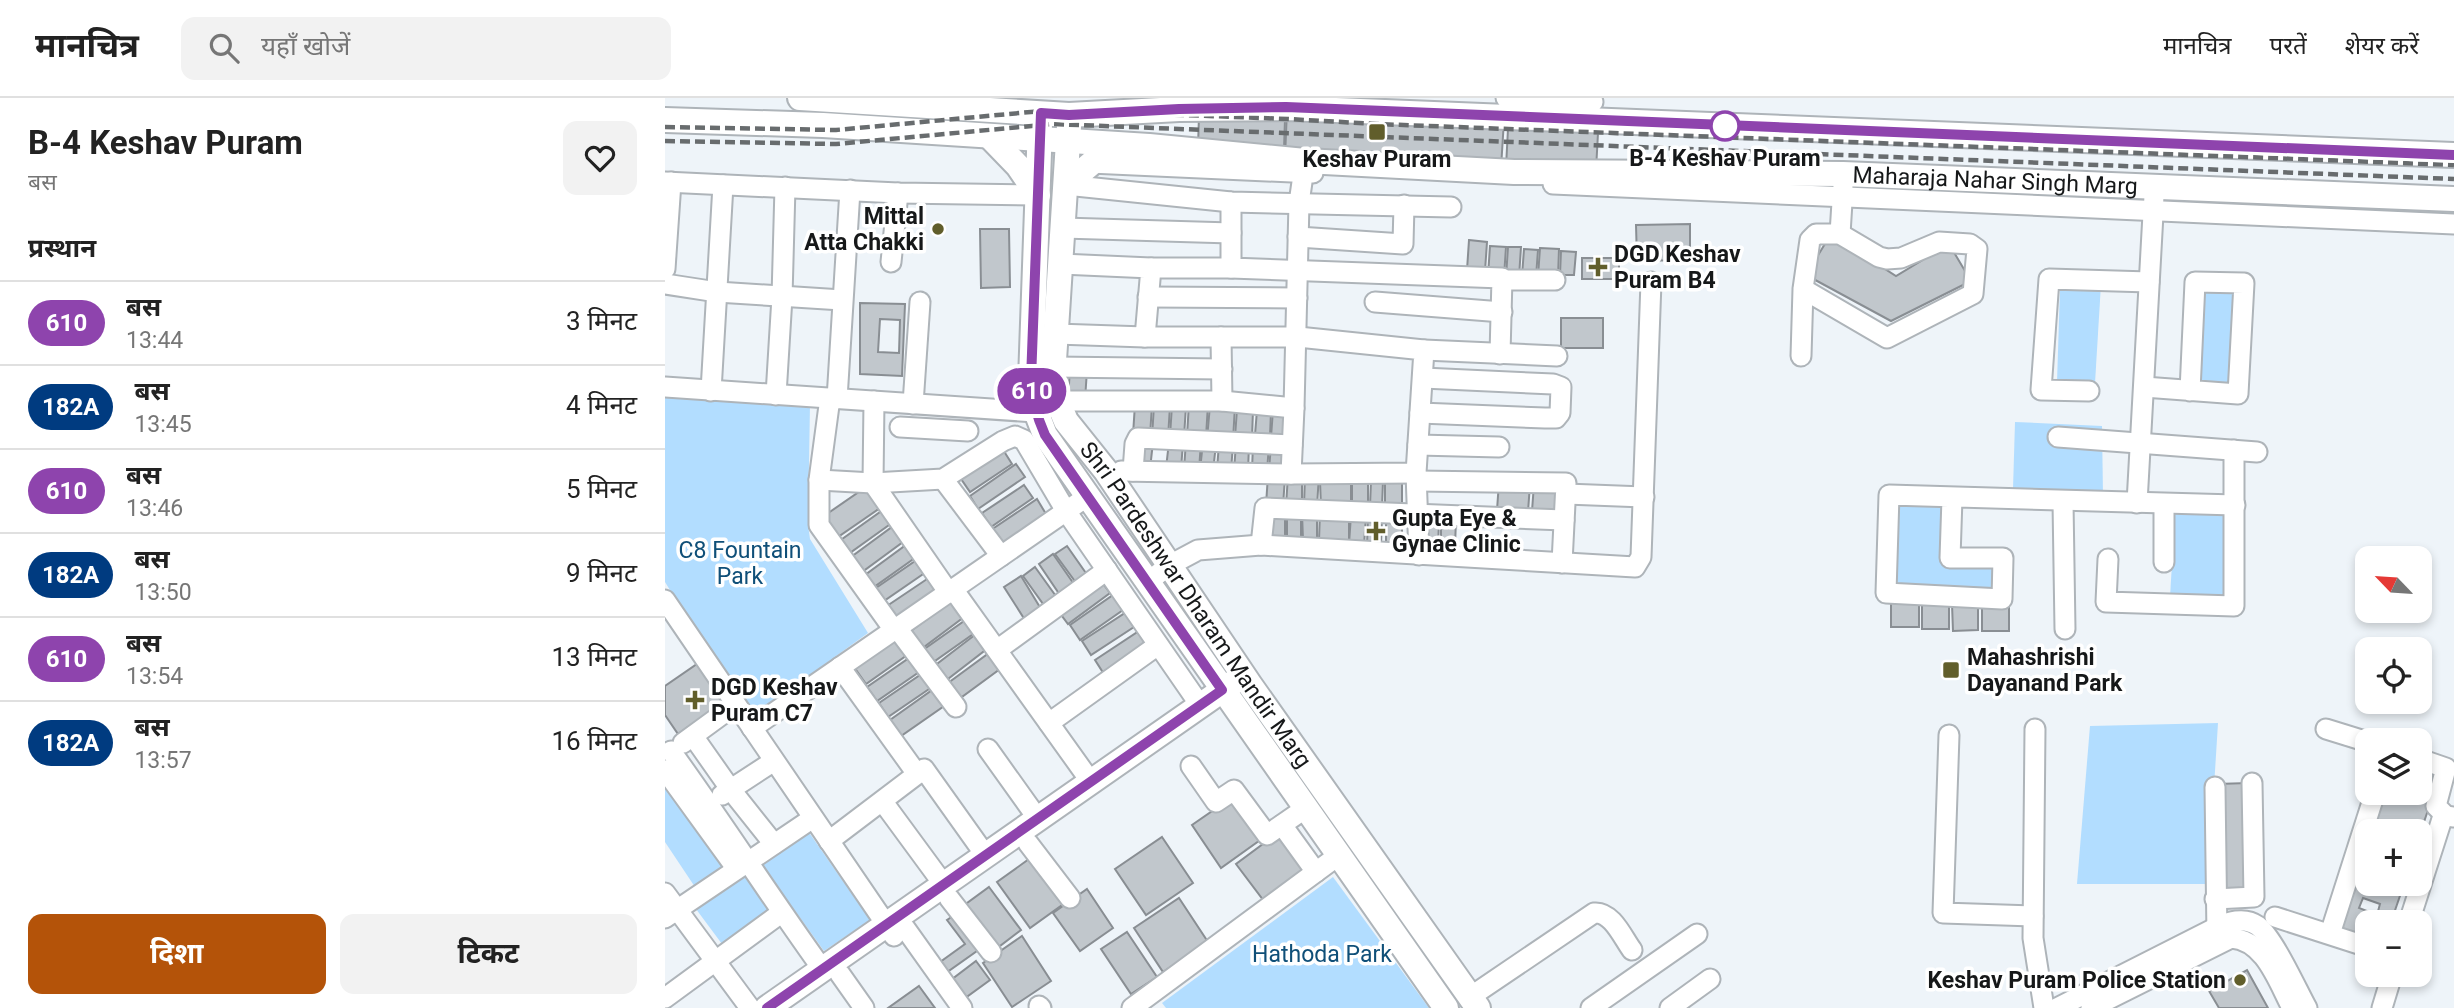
<!DOCTYPE html>
<html lang="hi">
<head>
<meta charset="utf-8">
<style>
	body { margin:0; font-family:Roboto,"Noto Sans Devanagari",sans-serif; background:#f2f2f2; color:#222; height:100vh; display:flex; flex-direction:column; font-size:26px; white-space:nowrap }
	* { box-sizing:border-box; margin:0 }
	p { font-size:23px; color:#767676 }
	.icon { flex:none; width:38px; height:38px; fill:none; stroke:currentColor; stroke-width:2; stroke-linecap:round; stroke-linejoin:round }
	.map { position:relative; flex:1; overflow:hidden }
	.drawer { display:flex; flex-direction:column; background:#fff; width:665px }
	.drawer>* { flex:none }
	.badge { padding:0 14px; border-radius:23px; font-size:24px; line-height:46px }
	.needle { width:46px; rotate:295deg }
	.controls { position:absolute; left:1690px; top:448px; display:grid; gap:14px }
	.controls a { display:grid; place-items:center; width:77px; height:77px; border-radius:14px; background:#fff; box-shadow:0 4px 10px #0003; font-size:35px }
	.map>.badge { position:absolute; translate:-50% -50%; box-shadow:0 0 0 4px #fff }
	h2 { padding:0 28px; font-size:26px; line-height:63px }
	.round { display:grid; place-items:center; flex:none; width:74px; height:74px; border-radius:14px; background:#f2f2f2 }
	.head { display:flex; align-items:center; justify-content:space-between; height:119px; padding:0 28px }
	h1 { font-size:33px; font-weight:700; line-height:52px }
	.cta { display:flex; gap:14px; margin-top:auto; padding:14px 28px }
	.cta a { flex:1; height:80px; border-radius:14px; background:#b45309; color:#fff; font-size:28px; font-weight:700; line-height:80px; text-align:center }
	.cta a+a { background:#f2f2f2; color:#222 }
	ul { padding:0; list-style:none }
	li { display:flex; align-items:center; gap:21px; height:84px; padding:0 28px; border-top:2px solid #e0e0e0 }
	li div { flex:1 }
	li b { display:block; font-size:26px }
	li em { font-style:normal }
	li .badge { min-width:77px; font-weight:700; text-align:center }
	header { display:flex; align-items:center; gap:42px; box-sizing:border-box; height:98px; padding:0 35px; background:#fff; border-bottom:2px solid #e0e0e0 }
	header strong { font-size:33px }
	nav { display:flex; gap:38px; margin-inline-start:auto; font-size:24px }
	.search { width:490px; height:63px; background:#f2f2f2; display:flex; align-items:center; gap:18px; box-sizing:border-box; padding:0 24px; border-radius:14px; color:#767676; font-size:26px }
	main { display:flex; flex:1; min-height:0 }
	.map>svg:first-child { display:block }
</style>
</head>
<body>
<header>
<strong>मानचित्र</strong>
<div class="search"><svg class="icon" aria-label="search" viewBox="0 0 24 24"><circle cx="10" cy="10" r="6"/><path d="M15 15l6 6"/></svg>यहाँ खोजें</div>
<nav><a>मानचित्र</a><a>परतें</a><a>शेयर करें</a></nav>
</header>
<main>
<section class="drawer">
<div class="head"><div><h1>B-4 Keshav Puram</h1><p>बस</p></div><a class="round"><svg class="icon" aria-label="heart" viewBox="0 0 24 24"><path d="M12 20l-8-8c-3-5 5-10 8-4 3-6 11-1 8 4z"/></svg></a></div>
<h2>प्रस्थान</h2>
<ul>
<li><span class="badge" style="background:#8e44ad;color:#fff">610</span><div><b>बस</b><p>13:44</p></div><em>3 मिनट</em></li>
<li><span class="badge" style="background:#003b80;color:#fff">182A</span><div><b>बस</b><p>13:45</p></div><em>4 मिनट</em></li>
<li><span class="badge" style="background:#8e44ad;color:#fff">610</span><div><b>बस</b><p>13:46</p></div><em>5 मिनट</em></li>
<li><span class="badge" style="background:#003b80;color:#fff">182A</span><div><b>बस</b><p>13:50</p></div><em>9 मिनट</em></li>
<li><span class="badge" style="background:#8e44ad;color:#fff">610</span><div><b>बस</b><p>13:54</p></div><em>13 मिनट</em></li>
<li><span class="badge" style="background:#003b80;color:#fff">182A</span><div><b>बस</b><p>13:57</p></div><em>16 मिनट</em></li>
</ul>
<div class="cta"><a>दिशा</a><a>टिकट</a></div>
</section>
<div class="map">
<svg width="1789" height="910" viewBox="0 0 1789 910">
	<rect width="100%" height="100%" fill="#eef4f9"/>
	<g fill="#b2ddff">
		<path d="M1582 180 1577 287 1534 286 1538 185Z"/>
		<path d="M1436 186 1430 285 1392 284 1395 191Z"/>
		<path d="M0 296 145 306 143 427 145 441 203 535 84 621 0 484Z"/>
		<path d="M1350 324 1437 328 1438 398 1348 391Z"/>
		<path d="M1280 404 1283 451 1346 455 1345 496 1226 494 1229 405Z"/>
		<path d="M1510 415 1562 417 1560 502 1505 499Z"/>
		<path d="M1553 625 1543 786H1412L1425 628Z"/>
		<path d="M0 680 62 768 30 789 0 744Z"/>
		<path d="M143 733 205 822 159 853 128 810 57 846 31 811Z"/>
		<path d="M668 779 764 910H501L497 905Z"/>
	</g>
	<g fill="#c1c7cc" stroke="#898e93" stroke-width="2" fill-rule="evenodd">
		<path d="M622 11 839 22 836 70 620 60Z"/>
		<path d="M534 18 620 21 619 51 533 48Z"/>
		<path d="M843 31 933 35 931 72 841 69Z"/>
		<path d="M1025 126V162L972 163 971 127Z"/>
		<path d="M315 131H344L345 189 316 190Z"/>
		<path d="M1166 136 1231 178 1284 146 1306 183 1226 223 1141 177Z"/>
		<path d="M804 142 822 144 820 173 802 172Z"/>
		<path d="M825 148 841 149 839 179 823 178Z"/>
		<path d="M843 149H856L854 179H841Z"/>
		<path d="M875 150 894 151 893 179 873 178Z"/>
		<path d="M859 151 873 152 871 179 857 178Z"/>
		<path d="M896 153 911 154 909 177H895Z"/>
		<rect x="917" y="160" width="37" height="21"/>
		<path d="M195 205 240 206 237 278 195 276ZM215 221 235 222 234 255 213 254Z"/>
		<rect x="896" y="220" width="42" height="30"/>
		<path d="M405 271 422 272 420 302 403 301Z"/>
		<path d="M524 305 543 306 541 339 522 338Z"/>
		<path d="M470 306 487 307 485 338 468 337Z"/>
		<path d="M489 307 505 308 503 340 487 339Z"/>
		<path d="M507 307 521 308 519 339 505 338Z"/>
		<path d="M545 307 570 308 568 342 542 341Z"/>
		<path d="M572 311 588 312 587 340 570 339Z"/>
		<path d="M592 312 606 313 605 338 590 337Z"/>
		<path d="M608 312 627 313 625 340 606 339Z"/>
		<path d="M473 342 488 344 485 371 471 370Z"/>
		<path d="M521 343 536 344 534 372 519 371Z"/>
		<path d="M504 344 518 345 516 371 501 370Z"/>
		<path d="M538 344 551 346 548 373 535 372Z"/>
		<path d="M554 345 568 346 566 373 552 372Z"/>
		<path d="M571 346 584 347 583 373 569 372Z"/>
		<path d="M335 347 347 366 305 394 292 375Z"/>
		<path d="M588 347H604L602 373 587 372Z"/>
		<path d="M606 347 621 348 619 373 604 372Z"/>
		<path d="M351 366 360 379 313 411 305 398Z"/>
		<path d="M603 377 620 379 618 408 601 407Z"/>
		<path d="M623 377 637 378V409L621 408Z"/>
		<path d="M640 377H654L652 408H639Z"/>
		<path d="M686 382V409H656L655 383Z"/>
		<path d="M687 382H703V410L687 411Z"/>
		<path d="M706 383H718L717 409 705 408Z"/>
		<path d="M834 384 865 386 863 414 832 412Z"/>
		<rect x="720" y="385" width="17" height="26"/>
		<path d="M869 386 895 387 894 415 867 413Z"/>
		<path d="M204 387 218 408 170 441 156 420Z"/>
		<path d="M359 387 368 400 326 429 317 415Z"/>
		<path d="M372 401 381 416 336 447 326 432Z"/>
		<path d="M222 409 231 422 182 457 173 444Z"/>
		<rect x="602" y="413" width="18" height="27"/>
		<path d="M622 413H636V440L622 439Z"/>
		<path d="M655 414H684V443L654 442Z"/>
		<path d="M637 415H652V442H638Z"/>
		<path d="M686 417 701 418 699 447 684 446Z"/>
		<path d="M703 419H717L716 448 702 447Z"/>
		<rect x="721" y="419" width="16" height="29"/>
		<path d="M759 421 774 422 773 450 758 449Z"/>
		<path d="M776 421H791L790 449H776Z"/>
		<path d="M231 426 242 441 193 477 182 462Z"/>
		<path d="M245 444 254 457 209 489 200 477Z"/>
		<path d="M402 448 423 478 412 486 390 456Z"/>
		<path d="M388 456 411 489 397 500 374 466Z"/>
		<path d="M256 459 264 472 216 505 208 492Z"/>
		<path d="M370 469 393 501 381 510 358 478Z"/>
		<path d="M268 477 279 492 226 527 216 512Z"/>
		<path d="M356 478 376 511 360 522 339 489Z"/>
		<path d="M433 479 445 495 403 526 391 510Z"/>
		<path d="M448 497 458 512 415 542 405 527Z"/>
		<rect x="1226" y="502" width="28" height="27"/>
		<path d="M287 503 299 519 255 552 243 535Z"/>
		<rect x="1257" y="503" width="27" height="28"/>
		<path d="M1313 505V532L1288 533 1287 506Z"/>
		<path d="M1344 505V533H1317V506Z"/>
		<path d="M460 515 469 529 426 557 417 543Z"/>
		<path d="M302 521 311 534 267 565 258 552Z"/>
		<path d="M474 533 483 548 439 576 430 562Z"/>
		<path d="M311 536 323 550 279 584 268 569Z"/>
		<path d="M232 538 245 555 201 586 189 569Z"/>
		<path d="M324 555 335 571 290 604 279 588Z"/>
		<path d="M247 558 257 572 212 603 202 589Z"/>
		<path d="M32 566 58 605 13 636 0 617V588Z"/>
		<path d="M258 575 267 589 223 619 214 605Z"/>
		<path d="M270 590 282 606 236 638 225 622Z"/>
		<path d="M1755 663 1777 670 1755 736V733H1705L1717 695H1755Z"/>
		<path d="M1583 685 1584 797H1553L1552 686Z"/>
		<path d="M569 698 598 740 556 770 527 727Z"/>
		<path d="M614 734 645 775 602 807 571 766Z"/>
		<path d="M497 739 528 785 481 817 450 771Z"/>
		<path d="M1703 739V786H1739L1726 824H1703V847L1671 837ZM1698 800 1715 806 1712 817 1694 810Z"/>
		<path d="M371 756 404 802 365 830 332 784Z"/>
		<path d="M324 789 356 832 331 851 298 808Z"/>
		<path d="M422 791 448 830 415 853 388 815Z"/>
		<path d="M514 800 543 844 498 874 469 830Z"/>
		<path d="M294 814 319 848 278 877 271 867 300 846 282 822Z"/>
		<path d="M462 834 492 879 466 896 436 851Z"/>
		<path d="M357 838 386 883 347 909 318 865Z"/>
		<path d="M311 863 325 882 296 903 282 885Z"/>
		<path d="M1582 872 1603 910H1554L1544 893Z"/>
		<path d="M254 888 270 910H223Z"/>
	</g>
	<g fill="none" stroke-linecap="round" stroke-linejoin="round">
		<defs>
			<g id="minor">
				<path d="M841 0 928 4"/>
				<path d="M425 65 648 75"/>
				<path d="M0 84 233 95 373 97"/>
				<path d="M888 86 1789 126"/>
				<path d="M401 87 566 104 786 109"/>
				<path d="M566 104V170L837 180 835 256"/>
				<path d="M398 130 566 135"/>
				<path d="M1175 136 1178 88"/>
				<path d="M633 139 738 146 739 107"/>
				<path d="M226 164 233 95"/>
				<path d="M486 170H566"/>
				<path d="M0 171 6 84"/>
				<path d="M837 182H890"/>
				<path d="M0 186 52 194 177 202"/>
				<path d="M483 199 632 200"/>
				<path d="M710 204 837 214"/>
				<path d="M391 236 480 239 486 170 396 166"/>
				<path d="M480 239H633L759 252 751 375 626 376 629 310"/>
				<path d="M556 239 557 303"/>
				<path d="M759 252 892 258"/>
				<path d="M1136 258 1138 191 1145 142 1151 136H1175L1214 159 1222 161 1236 160 1274 144 1305 146 1312 151 1308 196 1222 240 1138 191"/>
				<path d="M389 269 557 271"/>
				<path d="M0 289 370 314"/>
				<path d="M1479 289 1573 296 1579 185 1530 184 1525 293"/>
				<path d="M46 293 58 87"/>
				<path d="M1424 293 1376 292 1384 181 1484 184"/>
				<path d="M111 297 117 199 120 89"/>
				<path d="M165 300 154 382V427L229 532"/>
				<path d="M172 301 185 92"/>
				<path d="M209 303 208 385 284 495"/>
				<path d="M393 303H557L629 310 634 105 640 63"/>
				<path d="M248 306 255 204"/>
				<path d="M755 315 880 320H891L895 315 896 289 888 286 758 280"/>
				<path d="M235 329 303 333"/>
				<path d="M1393 339 1592 354"/>
				<path d="M753 347 834 349"/>
				<path d="M456 373 626 376"/>
				<path d="M468 373 470 346 473 340 627 347"/>
				<path d="M751 375 754 457"/>
				<path d="M278 381 336 458"/>
				<path d="M154 382 208 385 278 381 338 343 350 338 359 342 401 413 535 607"/>
				<path d="M752 383 901 385 897 465"/>
				<path d="M901 396 979 399"/>
				<path d="M1287 400 1285 460H1338L1337 501 1221 495 1224 397 1570 407"/>
				<path d="M1398 404 1400 531"/>
				<path d="M1472 405 1489 98"/>
				<path d="M596 447 600 410 899 422"/>
				<path d="M1443 461 1441 504 1569 508V352"/>
				<path d="M1499 464V406"/>
				<path d="M483 484 503 468 533 452 596 447 970 469 976 459 986 184"/>
				<path d="M288 491 426 684"/>
				<path d="M0 502 229 838"/>
				<path d="M232 530 291 609"/>
				<path d="M332 552 442 472"/>
				<path d="M175 569 252 676"/>
				<path d="M384 625 493 547"/>
				<path d="M87 630 423 398"/>
				<path d="M1370 631 1368 840 1379 910"/>
				<path d="M1661 631 1703 644"/>
				<path d="M1284 637 1278 815 1368 818"/>
				<path d="M28 638 66 692 109 746"/>
				<path d="M18 645 70 607"/>
				<path d="M323 651 373 721"/>
				<path d="M6 653C58 725 106 800 158 872"/>
				<path d="M1755 661 1781 670 1771 708 1781 718 1789 719"/>
				<path d="M526 668 551 704 569 692 602 737 641 710"/>
				<path d="M0 672 71 770"/>
				<path d="M1550 689 1552 838"/>
				<path d="M57 697 109 663"/>
				<path d="M218 704 279 787"/>
				<path d="M617 727 651 774"/>
				<path d="M164 743 259 671 321 758"/>
				<path d="M363 745 405 800"/>
				<path d="M0 795 85 910"/>
				<path d="M284 800 326 854"/>
				<path d="M1550 801 1589 799 1587 685"/>
				<path d="M1610 819 1703 849"/>
				<path d="M0 820 148 720"/>
				<path d="M1744 824 1777 721 1781 718"/>
				<path d="M240 830 297 910"/>
				<path d="M1665 836 1710 695"/>
				<path d="M175 876 199 910"/>
				<path d="M805 899 929 815C947 813 958 840 967 852"/>
				<path d="M0 900 116 815"/>
				<path d="M374 908 376 910"/>
				<path d="M467 910 674 757"/>
				<path d="M926 910 1032 836"/>
				<path d="M1005 910 1045 881"/>
				<path d="M1392 910 1550 830C1563 824 1579 818 1593 828 1609 841 1631 890 1642 910"/>
				<path d="M1426 910 1566 840C1600 842 1613 884 1627 910"/>
				<path d="M1717 910 1727 877"/>
			</g>
			<g id="major">
				<path d="M135 0 404 17 514 11 621 10 1789 57"/>
				<path id="s1" d="M0 22 158 27 484 48 640 63 849 74 1178 76 1789 101"/>
				<path d="M375 26 366 282 367 303 380 337 781 910"/>
				<path id="s2" d="M404 28 388 278 390 297 401 323 441 373 585 587 813 910"/>
				<path d="M324 38 353 68 373 97"/>
				<path d="M401 87 449 46"/>
				<path d="M102 910 569 584"/>
			</g>
		</defs>
		<use href="#minor" stroke="#aeb4b9" stroke-width="23"/>
		<use href="#major" stroke="#aeb4b9" stroke-width="28"/>
		<use href="#minor" stroke="#fff" stroke-width="19"/>
		<use href="#major" stroke="#fff" stroke-width="24"/>
		<g stroke="#686c6e" stroke-width="4.5" stroke-dasharray="10 5" stroke-linecap="butt">
			<path d="M0 29 171 32 387 12 623 21 712 26 1789 67"/>
			<path d="M0 43 171 46 388 26 1789 81"/>
		</g>
	</g>
	<g fill="none" stroke-linecap="round" stroke-linejoin="round">
		<defs>
			<path id="line" d="M102 910 557 592 380 337C372 319 367 303 366 282L376 15 404 17 514 11 621 9 1789 57"/>
		</defs>
		<use href="#line" stroke="#fff" stroke-width="16"/>
		<use href="#line" stroke="#8e44ad" stroke-width="10"/>
	</g>
	<circle fill="#fff" stroke="#8e44ad" stroke-width="3.5" cx="1060" cy="28" r="14"/>
	<g fill="#615e2b" stroke="#fff" stroke-width="2.5">
		<rect x="703" y="25" width="18" height="18" rx="3.5"/>
		<circle cx="273" cy="131" r="7"/>
		<path d="M929.5 158.5h7v7h7v7h-7v7h-7v-7h-7v-7h7z"/>
		<path d="M707.5 422.5h7v7h7v7h-7v7h-7v-7h-7v-7h7z"/>
		<rect x="1277" y="563" width="18" height="18" rx="3.5"/>
		<path d="M26.5 591.5h7v7h7v7h-7v7h-7v-7h-7v-7h7z"/>
		<circle cx="1575" cy="882" r="7"/>
	</g>
	<g text-anchor="middle" stroke-width="7" stroke-linejoin="round" paint-order="stroke">
		<g font-size="23" font-weight="bold" fill="#161819" stroke="#fff">
			<text x="1060" y="68">B-4 Keshav Puram</text>
		</g>
		<g font-size="23" font-weight="bold" fill="#161819" stroke="#fff" text-anchor="start">
			<text x="712" y="69" text-anchor="middle">Keshav Puram</text>
			<text x="259" y="126" text-anchor="end">Mittal<tspan x="259" dy="26">Atta Chakki</tspan></text>
			<text x="949" y="164">DGD Keshav<tspan x="949" dy="26">Puram B4</tspan></text>
			<text x="727" y="428">Gupta Eye &amp;<tspan x="727" dy="26">Gynae Clinic</tspan></text>
			<text x="1302" y="567">Mahashrishi<tspan x="1302" dy="26">Dayanand Park</tspan></text>
			<text x="46" y="597">DGD Keshav<tspan x="46" dy="26">Puram C7</tspan></text>
			<text x="1561" y="890" text-anchor="end">Keshav Puram Police Station</text>
		</g>
		<g font-size="23" fill="#161819" stroke="#fff">
			<text dy="8" stroke="none"><textPath href="#s1" startOffset="1332">Maharaja Nahar Singh Marg</textPath></text>
			<text dy="8" stroke="none"><textPath href="#s2" startOffset="523">Shri Pardeshwar Dharam Mandir Marg</textPath></text>
		</g>
		<g font-size="23" fill="#0f4f78" stroke="#fff">
			<text x="75" y="460">C8 Fountain<tspan x="75" dy="26">Park</tspan></text>
			<text x="657" y="864">Hathoda Park</text>
		</g>
	</g>
</svg>
<div class="controls">
<a><svg class="needle" viewBox="-14 -14 28 28"><path d="M0-13l5 13h-10z" fill="#e53935"/><path d="M0 13l5-13h-10z" fill="#767676"/></svg></a>
<a><svg class="icon" aria-label="locate" viewBox="0 0 24 24"><circle cx="12" cy="12" r="6"/><path d="M12 2v4M12 18v4M2 12h4M18 12h4"/></svg></a>
<a><svg class="icon" aria-label="layers" viewBox="0 0 24 24"><path d="M12 4l9 5-9 5-9-5zM3 14l9 5 9-5"/></svg></a>
<a>+</a>
<a>−</a>
</div>
<b class="badge" style="left:367px;top:293px;background:#8e44ad;color:#fff">610</b>
</div>
</main>
</body>
</html>
